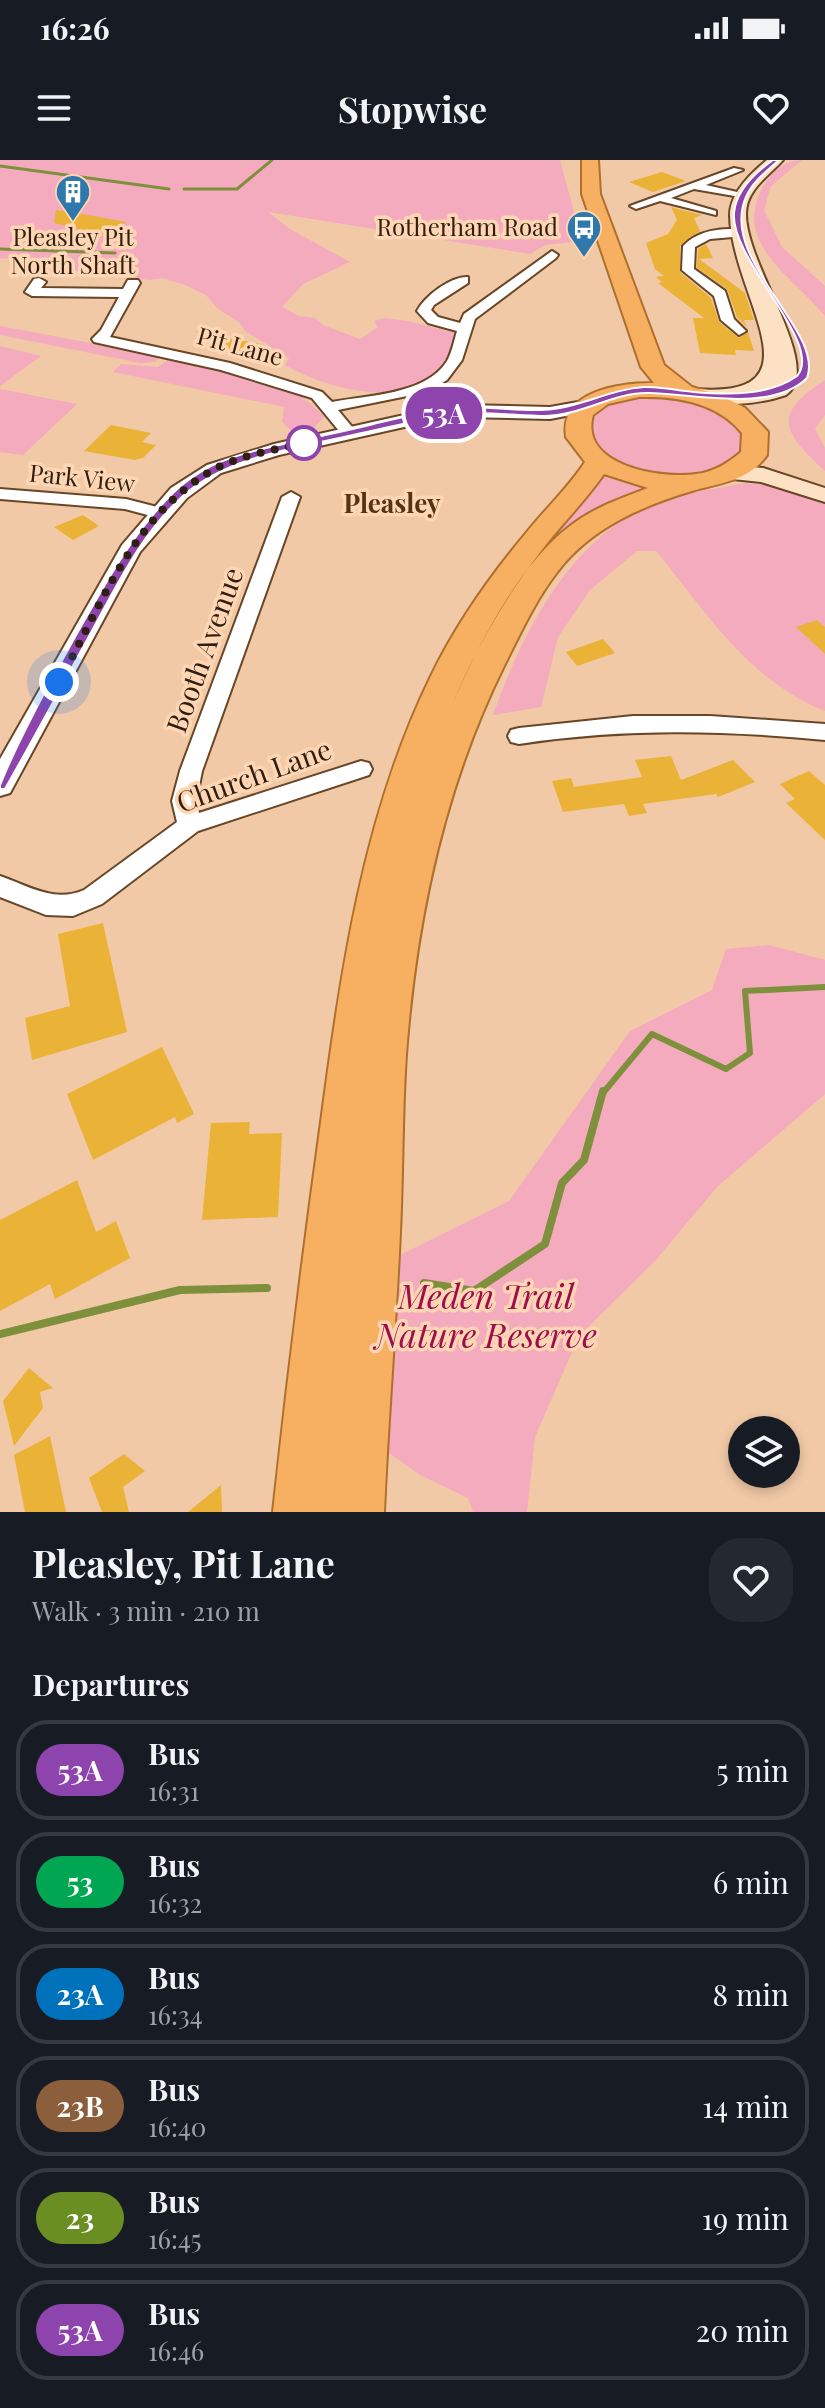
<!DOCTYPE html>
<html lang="en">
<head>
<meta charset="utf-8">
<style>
	body { margin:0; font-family:"Playfair Display",serif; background:#242831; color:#f1f3f6; height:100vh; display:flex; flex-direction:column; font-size:30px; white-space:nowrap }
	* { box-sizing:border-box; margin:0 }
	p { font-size:26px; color:#9ea1a6 }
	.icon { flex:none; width:44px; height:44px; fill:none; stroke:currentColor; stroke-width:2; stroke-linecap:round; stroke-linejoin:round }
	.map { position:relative; height:1352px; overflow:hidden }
	.sheet { display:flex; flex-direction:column; background:#171b24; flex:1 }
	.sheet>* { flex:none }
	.badge { padding:0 16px; border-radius:26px; font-size:28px; line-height:52px }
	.tools { position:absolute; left:728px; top:1256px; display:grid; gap:16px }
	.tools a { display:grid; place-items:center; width:72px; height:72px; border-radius:50%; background:#171b24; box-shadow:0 4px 12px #0003; font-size:40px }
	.you { position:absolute; width:40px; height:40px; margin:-20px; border:6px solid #fff; border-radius:50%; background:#1a73e8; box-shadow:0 0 0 12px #1a73e833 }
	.map>.badge { position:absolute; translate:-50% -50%; box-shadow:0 0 0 4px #fff }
	h2 { padding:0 32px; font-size:30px; line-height:72px }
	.round { display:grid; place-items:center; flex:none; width:84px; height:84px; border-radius:32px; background:#242831 }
	.overview { display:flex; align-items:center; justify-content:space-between; height:136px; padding:0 32px }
	h1 { font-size:38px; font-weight:700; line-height:60px }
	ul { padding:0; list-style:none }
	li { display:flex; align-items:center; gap:24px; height:100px; margin:0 16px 12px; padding:0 16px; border:4px solid #363941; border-radius:32px }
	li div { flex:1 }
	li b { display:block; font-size:30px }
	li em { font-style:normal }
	li .badge { min-width:88px; font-weight:700; text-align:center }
	.status { display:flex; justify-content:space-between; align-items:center; height:56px; padding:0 40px; background:#171b24; direction:ltr }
	.status svg { height:22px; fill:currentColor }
	header { display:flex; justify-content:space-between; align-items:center; height:104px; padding:0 32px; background:#171b24; font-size:36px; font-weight:700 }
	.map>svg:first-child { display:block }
</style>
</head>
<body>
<div class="status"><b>16:26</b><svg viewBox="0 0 49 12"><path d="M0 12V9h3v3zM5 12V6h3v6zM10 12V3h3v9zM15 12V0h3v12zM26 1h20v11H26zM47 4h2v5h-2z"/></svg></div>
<header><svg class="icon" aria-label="menu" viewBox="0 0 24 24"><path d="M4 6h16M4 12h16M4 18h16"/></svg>Stopwise<svg class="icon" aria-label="heart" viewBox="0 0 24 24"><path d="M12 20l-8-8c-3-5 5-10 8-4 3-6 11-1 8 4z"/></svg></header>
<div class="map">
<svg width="825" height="1352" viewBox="0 0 825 1352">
	<rect width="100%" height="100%" fill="#f1c9a6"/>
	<g fill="#f4abbd">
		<path d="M0 0H560L582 81 545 85 530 94 268 52 290 69 350 102 303 124 282 147 299 156 315 158 323 165 360 179 378 167 374 161 384 158 408 161 458 174C452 185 448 198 441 207 408 252 324 228 285 205L289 198 245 171 239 162 217 148 206 135 185 125 162 118 150 120 76 111 70 108 71 103 0 98Z"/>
		<path d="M802 0 771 26 764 50 782 87 825 126V156C791 115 728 81 766 22 774 9 788 0 802 0Z"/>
		<path d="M0 166 160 196 155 202 140 203 0 175Z"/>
		<path d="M0 186 41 196 0 226Z"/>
		<path d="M169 199C221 208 289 215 324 257L313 269 296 275 282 262 284 247 113 212 121 204 158 207Z"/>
		<path d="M825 220V255L815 269 825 288V311C783 272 771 255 825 220Z"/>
		<path d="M0 229 77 244 23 295 0 292Z"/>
		<path d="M655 235C670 238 689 238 704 243 729 252 764 284 728 304 697 320 604 318 592 278 590 273 591 264 591 259 610 239 629 238 655 235Z"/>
		<path d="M607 314 632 324 658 328C614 339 591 352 556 380L552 379Z"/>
		<path d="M744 323 787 327 825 342V551C750 522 706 452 656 391H637L590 430 558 477 541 547 493 555C521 477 562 393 638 350 665 334 712 330 744 323Z"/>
		<path d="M769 785 825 800V934L718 1026 655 1101 579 1176 535 1277 527 1352H473L468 1338 420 1315 389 1293 394 1098 509 1041 630 871 712 830 726 789Z"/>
	</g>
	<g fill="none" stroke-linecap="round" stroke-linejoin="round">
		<g stroke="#7e903b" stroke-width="3">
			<path d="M0 6 169 29"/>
			<path d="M184 29H237L272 0"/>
			<path d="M0 89 115 93"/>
		</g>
		<path stroke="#7e903b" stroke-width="6" d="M603 933 652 874 726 909 750 893 745 831 825 827"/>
		<g stroke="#7e903b" stroke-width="8">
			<path d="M424 1123 474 1131 545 1084 562 1023 584 1000 603 931"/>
			<path d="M0 1174 180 1130 267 1128"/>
		</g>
	</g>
	<g fill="#eab338">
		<path d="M662 12 686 21 653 32 629 22Z"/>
		<path d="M671 47 702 55 694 58 700 71 680 86V112L711 138 719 162 739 178 748 172 754 191 735 190 736 195 700 193 693 158H704L658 123 662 122 656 117 664 116 655 109 646 83 668 74 677 60Z"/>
		<path d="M56 50 94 56 126 62 107 76 54 63Z"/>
		<path d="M706 84 713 98 699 99 745 133 754 160H744L747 167 737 157 727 129 697 108 698 89Z"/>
		<path d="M195 171 265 185 231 196Z"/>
		<path d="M111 265 151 273 142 282 156 285 143 298 135 300 84 291Z"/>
		<path d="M83 355 99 366 73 380 54 367Z"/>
		<path d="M817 460 825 467V494L796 467Z"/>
		<path d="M603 479 615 493 577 506 566 492Z"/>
		<path d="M671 596 681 620 733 600 755 622 718 637 716 634 643 644 647 653 629 656 624 644 563 652 552 621 571 618 574 627 642 617 635 600Z"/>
		<path d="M809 611 825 625V680L786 643 795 639 780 624Z"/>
		<path d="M103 763 127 872 32 900 25 858 70 846 58 774Z"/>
		<path d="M162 887 194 954 177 963 175 957 93 1000 67 934Z"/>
		<path d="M250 962 249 974 282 973 278 1057 202 1060 211 963Z"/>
		<path d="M77 1020 96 1072 116 1061 130 1098 55 1139 50 1124 0 1151V1060Z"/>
		<path d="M29 1208 53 1228 40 1232 43 1248 14 1286 3 1241Z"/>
		<path d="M50 1276 66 1352H25L14 1295Z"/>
		<path d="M124 1294 145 1311 123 1327 129 1352H102L89 1318Z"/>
		<path d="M221 1325 222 1352H188Z"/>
	</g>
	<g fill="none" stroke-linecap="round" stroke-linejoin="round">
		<defs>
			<g id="minor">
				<path d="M734 8 743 10 706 25 746 34V38L694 29 671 38 716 51V55L660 41 636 49 630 46Z"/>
				<path d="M744 70V76L710 79 695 87 694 109 725 131 734 159 746 171 739 175 721 160 714 136 682 110 683 86C698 70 723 67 744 70Z"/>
				<path d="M552 91 558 95 556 98 475 159 462 200 447 220 427 232 338 250 358 274 350 279 344 277 312 238 221 210 94 182 92 179 101 170 119 137 32 136 25 132 34 119 39 118 46 122 41 128 123 129 128 120H138L140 123 110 177 230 203 322 232 332 242C367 235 426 235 447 201 452 192 454 181 457 171L428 163 417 151C425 136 451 116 468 117V123L434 145 431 150 438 157 460 163 464 154Z"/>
				<path d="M0 329 126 339 165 349 168 353 159 358 125 349 0 339Z"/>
				<path d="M291 332 300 337 202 611 196 641 199 653 361 601 369 603 372 609 369 615 198 671 102 744 73 756 46 755 0 737V716C29 726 54 743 84 730L177 662 172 641 180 611 282 337Z"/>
				<path d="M633 556H710L825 564V580C722 570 621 568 519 584L511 582 508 576 511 570 519 568Z"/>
			</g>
			<path id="tertiary" d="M589 240 596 242 599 246 596 250 550 259 462 257 431 261 279 295 221 313 187 338 140 392 10 633 0 636V599L122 385 171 328 207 305 274 284 431 249 462 245 550 247Z"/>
			<g id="secondary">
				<path d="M767 0H783C769 16 746 29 746 54 746 107 825 207 786 235 757 245 719 247 689 239L686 235 696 229C825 239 731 136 730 55 730 33 751 13 767 0Z"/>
				<path d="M731 306 763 308 825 328V342L761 322 723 318 720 313 723 308Z"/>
			</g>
			<path id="trunk" d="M582 0H598L600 34 664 205 692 227 722 236 745 248 768 272 767 295C749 321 720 323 692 331 642 346 591 368 558 411 536 439 520 474 504 506 444 627 416 760 406 895 402 953 403 1013 400 1072 396 1165 388 1258 384 1352H273C287 1222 303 1092 321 962 341 811 363 656 430 518 455 466 490 416 527 372 546 348 568 328 585 302L566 277C559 230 621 223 654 223L641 207 582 34ZM639 237C676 236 717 242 742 273L741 292C728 303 714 312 696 314 661 319 579 306 593 255L608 244ZM604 314 648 328C621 338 593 348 570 366 518 405 478 486 452 545 475 490 505 438 541 391 561 365 585 341 604 314Z"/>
		</defs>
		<use href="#minor" stroke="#684626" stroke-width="4"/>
		<use href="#tertiary" stroke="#684626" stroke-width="4"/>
		<use href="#secondary" stroke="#684626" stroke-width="4"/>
		<use href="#trunk" stroke="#af702d" stroke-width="4"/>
		<use href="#minor" fill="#fff" fill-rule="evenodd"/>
		<use href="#tertiary" fill="#fff" fill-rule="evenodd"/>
		<use href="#secondary" fill="#fce1c4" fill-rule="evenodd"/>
		<use href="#trunk" fill="#f7af62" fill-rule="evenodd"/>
	</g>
	<path fill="#8e44ad" stroke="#fff" stroke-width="2" d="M773 0H779C767 11 753 21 746 37 718 100 825 171 807 218 772 253 693 234 649 233 614 232 583 255 546 256 517 256 487 251 458 254 423 258 388 268 353 275 297 288 229 296 184 335 143 371 118 423 93 469 64 522 35 576 5 629H0V625C20 576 48 526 75 477 104 426 131 374 174 332 183 323 198 313 209 307 243 290 293 283 330 274 373 265 416 252 459 248 490 245 523 253 553 249 585 245 612 229 644 227 661 226 678 231 694 232 727 235 769 236 797 216 825 184 730 100 734 53 736 30 756 12 773 0Z"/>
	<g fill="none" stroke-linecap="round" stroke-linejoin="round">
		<path stroke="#2e1f12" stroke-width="8" stroke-dasharray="0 14.4" d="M59 522C101 446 133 355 213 310 242 294 281 289 314 281L304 283"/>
	</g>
	<defs>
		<symbol id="building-pin" viewBox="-11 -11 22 30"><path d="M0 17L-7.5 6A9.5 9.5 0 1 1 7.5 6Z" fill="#2e78ab" stroke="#ffd6b3"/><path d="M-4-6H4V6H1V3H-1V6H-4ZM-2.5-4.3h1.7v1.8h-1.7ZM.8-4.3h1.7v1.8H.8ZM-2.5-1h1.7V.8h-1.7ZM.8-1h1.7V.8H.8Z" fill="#fff"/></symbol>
		<symbol id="bus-pin" viewBox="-11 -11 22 30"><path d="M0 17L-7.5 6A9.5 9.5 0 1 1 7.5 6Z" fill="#2e78ab" stroke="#ffd6b3"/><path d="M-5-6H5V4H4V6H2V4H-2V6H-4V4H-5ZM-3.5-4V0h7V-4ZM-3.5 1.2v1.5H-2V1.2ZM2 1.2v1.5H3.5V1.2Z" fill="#fff"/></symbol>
	</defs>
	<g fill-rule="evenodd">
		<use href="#building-pin" x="53" y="12" width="40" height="54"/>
		<use href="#bus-pin" x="564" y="48" width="40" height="54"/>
	</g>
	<circle fill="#fff" stroke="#8e44ad" stroke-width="4" cx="304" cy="283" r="16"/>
	<g text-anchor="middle" stroke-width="7" stroke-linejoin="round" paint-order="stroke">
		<g font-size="24" fill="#2e1f12" stroke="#ffd6b3" text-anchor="end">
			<text x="558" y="76">Rotherham Road</text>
			<text x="73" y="86" text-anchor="middle">Pleasley Pit<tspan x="73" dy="28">North Shaft</tspan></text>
		</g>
		<g font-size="24" fill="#2e1f12" stroke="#ffd6b3">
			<text transform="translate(240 187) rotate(15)" y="8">Pit Lane</text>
			<text transform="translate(82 319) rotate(6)" y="8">Park View</text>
		</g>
		<g font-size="26" font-weight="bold" fill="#533313" stroke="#ffd6b3">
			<text x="392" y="353">Pleasley</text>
		</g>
		<g font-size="28" fill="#2e1f12" stroke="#ffd6b3">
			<text transform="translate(205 490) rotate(-70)" y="10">Booth Avenue</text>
			<text transform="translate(254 616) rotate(-20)" y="10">Church Lane</text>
		</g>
		<g font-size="34" font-style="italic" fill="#9e0d4d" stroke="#ffd6b3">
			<text x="486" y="1149">Meden Trail<tspan x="486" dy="39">Nature Reserve</tspan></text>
		</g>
	</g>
</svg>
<div class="tools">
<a><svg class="icon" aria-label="layers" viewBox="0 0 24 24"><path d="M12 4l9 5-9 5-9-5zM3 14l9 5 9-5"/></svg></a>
</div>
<div class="you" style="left:59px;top:522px"></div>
<b class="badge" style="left:444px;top:253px;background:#8e44ad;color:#fff">53A</b>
</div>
<section class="sheet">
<div class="overview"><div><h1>Pleasley, Pit Lane</h1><p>Walk · 3 min · 210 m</p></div><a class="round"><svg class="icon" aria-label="heart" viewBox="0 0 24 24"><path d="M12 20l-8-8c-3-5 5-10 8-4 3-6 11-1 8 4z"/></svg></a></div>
<h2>Departures</h2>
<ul>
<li><span class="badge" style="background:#8e44ad;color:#fff">53A</span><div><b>Bus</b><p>16:31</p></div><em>5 min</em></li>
<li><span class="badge" style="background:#00a651;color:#fff">53</span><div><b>Bus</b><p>16:32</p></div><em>6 min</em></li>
<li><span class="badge" style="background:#0072bc;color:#fff">23A</span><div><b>Bus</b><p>16:34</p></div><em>8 min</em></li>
<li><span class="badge" style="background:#8b5e3c;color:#fff">23B</span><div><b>Bus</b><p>16:40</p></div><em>14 min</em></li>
<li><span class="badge" style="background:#6b8e23;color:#fff">23</span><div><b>Bus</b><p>16:45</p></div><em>19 min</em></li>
<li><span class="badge" style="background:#8e44ad;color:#fff">53A</span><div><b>Bus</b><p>16:46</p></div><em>20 min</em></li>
</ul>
</section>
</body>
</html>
